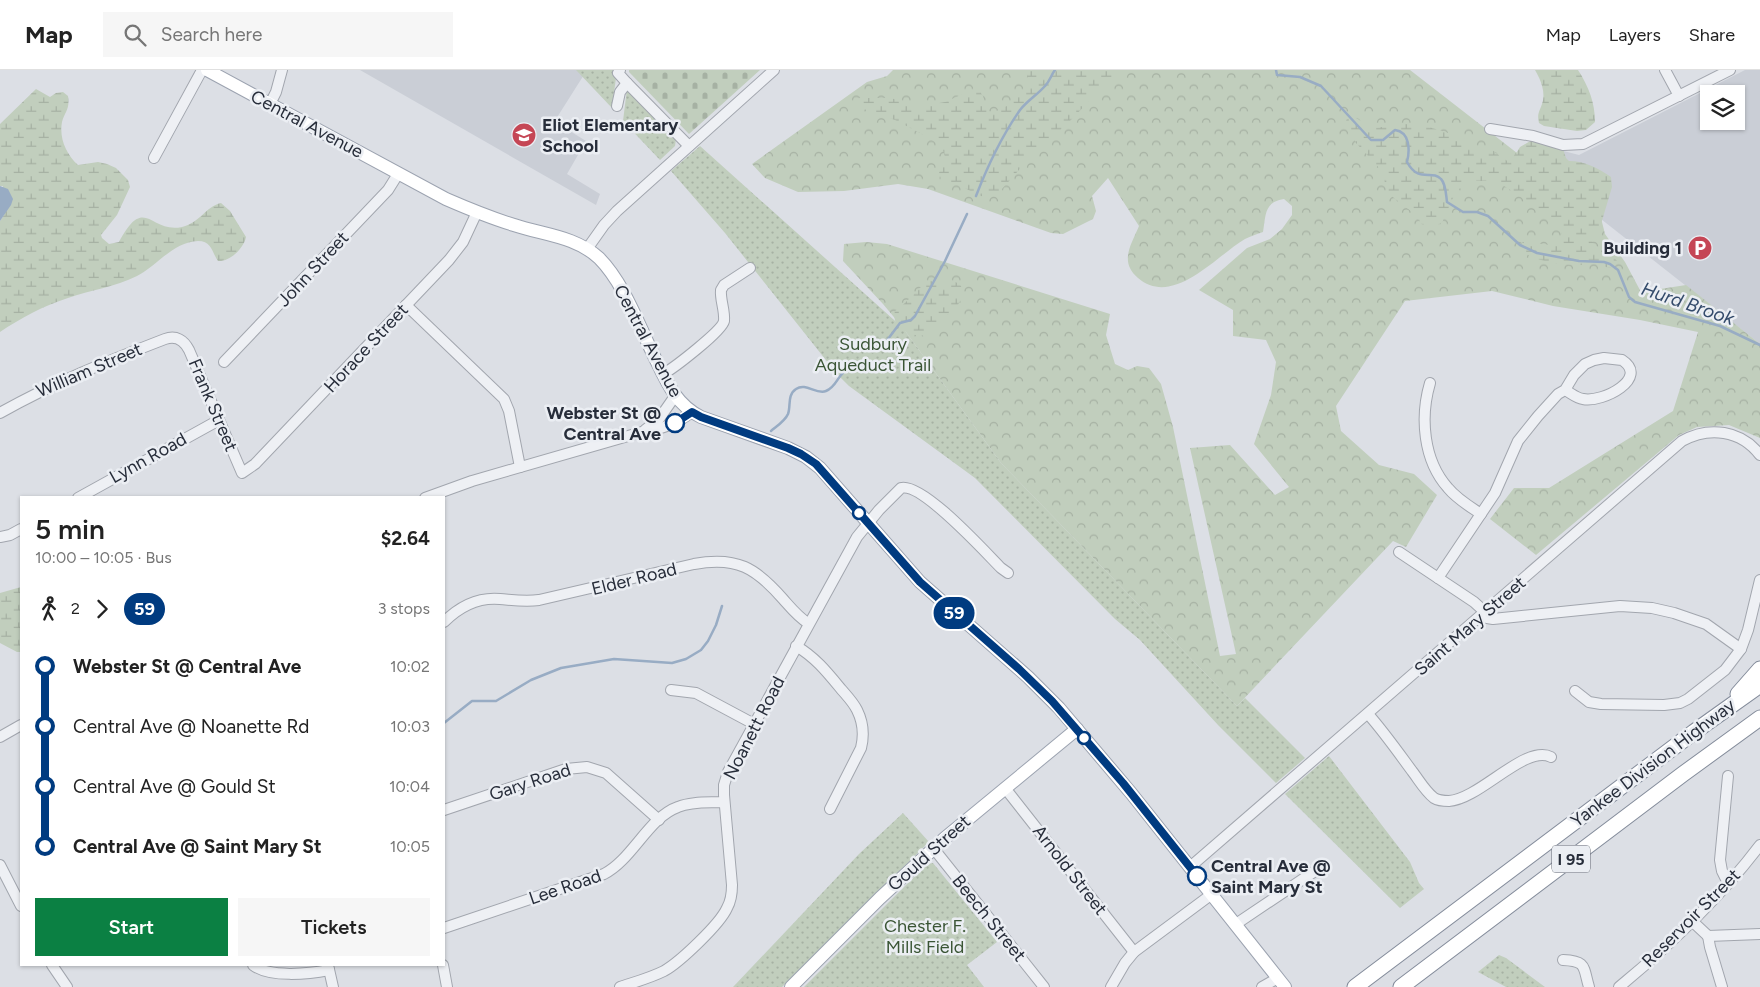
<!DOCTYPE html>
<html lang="en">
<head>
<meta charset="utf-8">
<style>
	body { margin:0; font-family:Figtree,sans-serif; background:#f6f6f6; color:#222; height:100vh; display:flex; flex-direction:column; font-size:19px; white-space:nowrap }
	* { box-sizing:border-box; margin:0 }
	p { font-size:16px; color:#767676 }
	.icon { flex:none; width:28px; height:28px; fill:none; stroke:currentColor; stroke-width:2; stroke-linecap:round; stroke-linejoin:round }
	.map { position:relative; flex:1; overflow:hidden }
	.side { position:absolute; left:20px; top:426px; width:425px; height:470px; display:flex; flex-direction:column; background:#fff; border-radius:0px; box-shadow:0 1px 4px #0004 }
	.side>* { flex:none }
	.badge { padding:0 10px; border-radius:16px; font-size:18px; line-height:32px }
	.fabs { position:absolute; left:1700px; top:15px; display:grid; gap:10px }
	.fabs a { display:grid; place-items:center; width:45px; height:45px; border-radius:0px; background:#fff; box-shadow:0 1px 4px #0004; font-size:25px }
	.map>.badge { position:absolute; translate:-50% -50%; box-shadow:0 0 0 2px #fff }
	.legs { display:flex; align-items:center; gap:8px; height:55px; padding:0 15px; font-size:16px }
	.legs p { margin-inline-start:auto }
	.summary { display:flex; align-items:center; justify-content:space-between; height:85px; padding:0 15px }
	h1 { font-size:28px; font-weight:600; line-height:38px }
	.action { display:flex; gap:10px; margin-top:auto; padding:10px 15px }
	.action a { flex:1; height:58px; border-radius:0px; background:#0b8043; color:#fff; font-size:20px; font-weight:600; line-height:58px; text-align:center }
	.action a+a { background:#f6f6f6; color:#222 }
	ul { padding:0 15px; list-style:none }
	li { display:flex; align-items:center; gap:18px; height:60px; font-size:19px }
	li i { display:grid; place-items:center; width:8px; height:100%; margin:0 6px; background:currentColor }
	li i::after { content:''; width:12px; height:12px; margin:-6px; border:4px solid; border-radius:50%; background:#fff }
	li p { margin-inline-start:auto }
	li:first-child i { background:linear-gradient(#0000 50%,currentColor 0) }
	li:last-child i { background:linear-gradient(currentColor 50%,#0000 0) }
	header { display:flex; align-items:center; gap:30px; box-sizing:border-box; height:70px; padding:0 25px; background:#fff; border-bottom:1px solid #e0e0e0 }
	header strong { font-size:24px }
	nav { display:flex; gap:28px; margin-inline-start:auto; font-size:18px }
	.search { width:350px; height:45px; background:#f6f6f6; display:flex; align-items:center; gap:12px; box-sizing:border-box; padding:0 18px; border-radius:0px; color:#767676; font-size:19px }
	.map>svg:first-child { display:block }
</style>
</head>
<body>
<header>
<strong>Map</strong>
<div class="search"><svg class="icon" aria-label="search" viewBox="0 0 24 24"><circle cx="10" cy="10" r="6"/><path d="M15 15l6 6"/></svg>Search here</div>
<nav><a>Map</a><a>Layers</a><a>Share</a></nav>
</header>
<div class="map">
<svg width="1760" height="917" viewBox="0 0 1760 917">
	<defs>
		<pattern id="forest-crowns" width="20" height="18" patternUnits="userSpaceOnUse" patternTransform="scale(1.25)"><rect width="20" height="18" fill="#c1cebd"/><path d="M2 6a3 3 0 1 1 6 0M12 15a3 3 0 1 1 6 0" fill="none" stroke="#a6b1a3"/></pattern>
		<pattern id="wetland-marsh" width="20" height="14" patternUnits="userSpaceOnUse" patternTransform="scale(1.25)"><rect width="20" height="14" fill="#c1cebd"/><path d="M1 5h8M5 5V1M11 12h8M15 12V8" fill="none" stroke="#a6b1a3"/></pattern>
		<pattern id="cemetery-stones" width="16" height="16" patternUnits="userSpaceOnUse" patternTransform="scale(1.25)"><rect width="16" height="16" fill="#c1cebd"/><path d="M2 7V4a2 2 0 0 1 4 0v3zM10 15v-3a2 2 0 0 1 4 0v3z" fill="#a6b1a3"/></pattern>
		<pattern id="park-dots" width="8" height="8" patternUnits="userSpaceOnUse" patternTransform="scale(1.25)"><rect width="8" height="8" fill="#c1cebd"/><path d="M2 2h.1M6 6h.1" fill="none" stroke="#a6b1a3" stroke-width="1.8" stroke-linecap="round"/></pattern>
	</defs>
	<rect width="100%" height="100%" fill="#dcdfe5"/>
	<g fill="#caced6" fill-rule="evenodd">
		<path d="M360 0H587L556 49 565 58 586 71 567 104 600 124 596 135Z"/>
		<path d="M1745 0H1760V274L1522 87 1529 72 1579 85ZM1709 24H1736V51H1709Z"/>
	</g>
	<path fill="url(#forest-crowns)" d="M893 0H1410L1601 148 1605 164 1625 192 1641 222 1686 215 1760 274V368L1729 355 1697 357 1679 365 1536 485 1490 449 1514 418H1549L1673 341 1698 262 1640 250 1553 236 1492 221 1405 231 1336 336 1341 361 1379 395 1414 404 1437 425 1406 477 1393 471 1237 636 1001 393 903 258 883 234 843 191 844 174 866 172 887 174 1110 244 1106 265 1115 294 1128 300 1137 296 1149 298 1161 314 1173 357 1220 586 1236 584 1190 378 1230 375 1275 425 1289 417 1254 374 1271 325 1276 292 1266 270 1233 266V240L1199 220 1247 178 1270 169 1282 159 1292 145V136L1284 129C1264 132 1266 145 1263 162 1257 164 1251 166 1245 169 1216 186 1173 238 1138 208 1119 192 1131 175 1139 156L1108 108 1092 126 1096 141 1093 149 1063 164 1051 163 928 119 898 114 844 121 798 122 765 108 752 94 867 12 887 6Z"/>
	<g fill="url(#wetland-marsh)">
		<path d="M1028 0H1119L1069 52 1025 93 1001 120 994 125 987 127 981 126 956 114 945 112 941 109 939 103 945 87 943 80 937 73 920 63 895 50 858 37 853 33 854 29 860 28H890L917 35H928L945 32 972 20 980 22 983 26 985 39C989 42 992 43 996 41 1005 39 1023 24 1026 16 1028 11 1027 5 1028 0Z"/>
		<path d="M1535 0H1578C1589 17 1595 33 1595 52L1586 60 1577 61 1544 56 1539 53C1537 43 1539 43 1542 34 1546 23 1541 10 1535 0Z"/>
		<path d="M36 19 50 27 56 23 63 22 68 26C70 40 65 41 62 52 59 68 66 84 78 95L98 92 107 94 116 98 128 110 130 117 117 145 101 165 102 168 109 174 119 172C145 123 150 164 182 157 201 152 205 137 221 133L230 141 246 167C244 178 230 192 218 191 212 183 212 171 198 171 173 172 158 195 137 206 115 217 90 220 68 228 43 236 21 248 0 262V151L4 145 3 116H0V54Z"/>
		<path d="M1352 46 1358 49 1370 58C1381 58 1391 55 1401 54 1425 53 1447 63 1469 70L1475 81 1492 80 1510 93 1520 77 1532 70 1563 79 1566 88 1569 91C1585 91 1598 98 1611 107L1612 117 1601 154 1592 166V171L1595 176 1612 185 1617 191 1614 197 1609 198 1595 193C1582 198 1538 193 1527 184 1524 182 1522 178 1521 174L1523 172C1537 170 1550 181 1562 169L1561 159 1531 133 1501 114 1492 111H1476L1465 115 1456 121 1443 151 1437 156 1431 157 1422 154 1412 142 1394 128 1388 122 1381 100 1356 73 1346 50Z"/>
		<path d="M933 209C948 209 973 211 959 233 955 240 947 244 942 250 937 255 933 260 928 265 914 268 890 259 895 241 907 234 921 213 933 209Z"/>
		<path d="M21 517V582H17L0 573V523Z"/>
	</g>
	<path fill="url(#cemetery-stones)" d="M629 0H760L689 64 629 2Z"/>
	<g fill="url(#park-dots)">
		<path d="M576 0H617L612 38Z"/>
		<path d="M627 19 676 69 675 76 660 90 623 51Z"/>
		<path d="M700 76 903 258 1001 393 1237 636 1245 628 1305 688 1276 713 1218 655 1140 570 1115 549 975 408 849 316 837 304 725 163 671 101Z"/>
		<path d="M1329 686 1410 792 1419 813 1424 819 1400 838 1285 724Z"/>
		<path d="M903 743 929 772 782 917H733L859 784Z"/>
		<path d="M933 793 997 872 967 895 984 917H804L927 794Z"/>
		<path d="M1499 885 1506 888 1545 917H1506L1478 902Z"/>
	</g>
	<path fill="#98acc4" d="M0 116 8 119 13 129 11 135 0 151Z"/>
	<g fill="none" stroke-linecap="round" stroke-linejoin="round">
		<g stroke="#98acc4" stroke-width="2.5">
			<path d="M1276 0 1277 5 1300 7 1321 16 1371 70H1383L1395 60C1410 62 1410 80 1407 92 1419 114 1432 99 1441 109 1446 114 1446 125 1447 132L1463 142H1477L1488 146 1520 175 1537 183 1579 191 1604 192 1610 194 1618 200 1629 227 1635 232 1720 256 1760 275"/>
			<path d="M976 126C988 95 1001 67 1020 40 1027 31 1037 25 1045 16 1050 11 1051 5 1055 0"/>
			<path d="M882 277 900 253 911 250 915 246 945 191 967 144"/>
			<path d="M771 361C777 356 785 351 788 344 791 336 787 325 796 319 806 312 816 325 826 321 836 317 837 307 845 301"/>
			<path d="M444 653 472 631H496L531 610 561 598 614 589 672 593 686 589 701 580 708 571 716 555 722 536"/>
		</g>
		<defs>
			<g id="minor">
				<path d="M620 0 618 3 627 13 689 76"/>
				<path d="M1665 0 1679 26"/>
				<path d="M270 34 276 22 282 0"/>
				<path d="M617 36 620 22 627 13"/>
				<path d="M1490 59 1533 66 1563 75 1583 74 1730 0"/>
				<path d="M154 88 202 0"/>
				<path d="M587 179 604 155 617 141 774 0"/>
				<path d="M406 235 504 329 509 341 520 397"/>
				<path d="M224 292 388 120 398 104"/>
				<path d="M663 304C674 298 722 261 724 251 725 240 720 230 721 220L724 215 750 198"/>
				<path d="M1430 313C1420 347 1423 390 1448 418 1457 429 1469 436 1481 444"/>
				<path d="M0 343C53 313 108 291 165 269 176 265 184 270 189 280L242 403 255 394 449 190 463 172 477 142"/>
				<path d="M645 360 659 349 675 326"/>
				<path d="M78 428 219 350"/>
				<path d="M425 428 472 411 642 362C662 359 676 354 692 342"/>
				<path d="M0 467 10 465 21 459"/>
				<path d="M1399 482 1474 532 1485 542"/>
				<path d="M1438 508 1495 423 1518 371 1538 346 1558 324 1565 320 1574 305 1585 294 1594 290 1604 288 1622 290C1650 308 1603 333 1583 329 1576 328 1571 323 1565 320"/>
				<path d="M1482 545 1487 548 1493 549 1620 536 1652 538 1674 543 1706 554 1741 579"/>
				<path d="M444 552C459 537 478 527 500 529 513 530 525 532 539 530L694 494C737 486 756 498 783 529 791 538 798 547 808 553"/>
				<path d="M796 576C815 587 827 602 841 619 847 626 853 632 857 640 863 652 864 666 861 678L830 739"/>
				<path d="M671 620 696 623 754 654"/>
				<path d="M1575 621 1589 632 1601 634 1664 635 1680 633 1688 629 1725 600 1741 579 1748 560 1760 510"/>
				<path d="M1368 644C1384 662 1398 682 1412 701 1419 710 1425 721 1434 728 1439 731 1444 731 1449 731 1480 729 1525 674 1551 687"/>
				<path d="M0 667 21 655"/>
				<path d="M1728 706 1720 790 1722 801 1728 813"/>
				<path d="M1005 718 1134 882"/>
				<path d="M444 740 566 699 587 697 606 703 659 750"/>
				<path d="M934 779 1044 917"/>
				<path d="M0 795 21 836"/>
				<path d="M1190 797 1682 371C1709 356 1741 360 1760 385"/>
				<path d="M1692 851 1708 866 1760 864"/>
				<path d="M1236 854 1315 801"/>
				<path d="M444 858 604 804C632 790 649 747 678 737 692 731 710 733 724 732"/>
				<path d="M1708 866 1710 877 1722 917"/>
				<path d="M1563 890C1587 891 1583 897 1589 917"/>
				<path d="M52 895 67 917"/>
				<path d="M253 895C269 908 309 904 329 900"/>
				<path d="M328 895 333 917"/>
				<path d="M443 895 447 917"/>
				<path d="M620 917C635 912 650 908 664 901 680 892 720 854 727 838 731 831 732 823 732 815L724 725V715L728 702 857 467 879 440 901 418C922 412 985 482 1001 498L1008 503"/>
				<path d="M1111 917 1125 893 1134 882 1212 824"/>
				<path d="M1262 917 1278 908"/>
				<path d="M1619 917C1670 875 1720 828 1760 775"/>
			</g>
			<g id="major">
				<path d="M207 0 446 129C469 139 491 148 514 155 544 165 575 166 599 188 624 213 639 256 655 288 666 311 676 335 701 347L788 378 806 387 820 398 920 512 1028 607 1059 638 1131 723 1285 917"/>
				<path d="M791 917 880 828 945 768 1077 659"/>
			</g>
			<g id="highway">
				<path d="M1738 624 1760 599"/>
				<path d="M1355 917 1694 662 1760 615"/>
				<path d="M1401 917 1683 704 1760 648"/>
			</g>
		</defs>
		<use href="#minor" stroke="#a2a6ae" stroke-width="12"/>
		<use href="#major" stroke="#9ca3b0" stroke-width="14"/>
		<use href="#highway" stroke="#848c9b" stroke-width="17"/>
		<use href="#minor" stroke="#eef0f4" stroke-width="10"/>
		<use href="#major" stroke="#fff" stroke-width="12"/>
		<use href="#highway" stroke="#fff" stroke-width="15"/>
	</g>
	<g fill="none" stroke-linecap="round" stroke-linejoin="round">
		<defs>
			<path id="line-1" d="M675 353 692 342 701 347 788 378 801 384 816 394 920 512 1019 599 1052 631 1123 713 1197 806"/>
		</defs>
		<use href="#line-1" stroke="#fff" stroke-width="11"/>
		<use href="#line-1" stroke="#003b80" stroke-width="8"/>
	</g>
	<defs>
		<symbol id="school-disc" viewBox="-11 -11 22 22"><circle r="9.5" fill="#c54655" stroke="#ebeef3"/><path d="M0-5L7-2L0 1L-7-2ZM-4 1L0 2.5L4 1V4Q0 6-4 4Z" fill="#fff"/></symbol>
		<symbol id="parking-disc" viewBox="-11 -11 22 22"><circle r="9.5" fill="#c54655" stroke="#ebeef3"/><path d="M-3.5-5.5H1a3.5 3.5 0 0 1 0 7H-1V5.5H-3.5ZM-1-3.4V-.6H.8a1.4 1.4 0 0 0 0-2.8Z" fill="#fff"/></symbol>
	</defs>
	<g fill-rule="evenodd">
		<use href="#school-disc" x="510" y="51" width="28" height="28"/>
		<use href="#parking-disc" x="1686" y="164" width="28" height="28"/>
	</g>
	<g fill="#fff" stroke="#003b80" stroke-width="2.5">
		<circle cx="675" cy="353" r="9"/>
		<circle cx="859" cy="443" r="6"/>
		<circle cx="1084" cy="668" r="6"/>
		<circle cx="1197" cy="806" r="9"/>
	</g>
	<g text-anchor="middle" stroke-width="5" stroke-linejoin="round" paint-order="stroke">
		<rect fill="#ebeef3" stroke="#626772" stroke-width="1" x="1552" y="775.5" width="38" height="27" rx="4"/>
		<g font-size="16" font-weight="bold" fill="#272d3a">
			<text x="1571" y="795">I 95</text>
		</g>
		<g font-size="18" fill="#272d3a" stroke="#ebeef3">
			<text transform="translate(307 54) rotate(28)" y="6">Central Avenue</text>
			<text transform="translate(313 199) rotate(-47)" y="6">John Street</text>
			<text transform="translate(648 271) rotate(62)" y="6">Central Avenue</text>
			<text transform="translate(366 278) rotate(-47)" y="6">Horace Street</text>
			<text transform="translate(89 300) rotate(-23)" y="6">William Street</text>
			<text transform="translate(213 335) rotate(67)" y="6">Frank Street</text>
			<text transform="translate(148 388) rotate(-29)" y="6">Lynn Road</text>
			<text transform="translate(634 509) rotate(-14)" y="6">Elder Road</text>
			<text transform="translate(1470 556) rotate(-41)" y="6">Saint Mary Street</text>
			<text transform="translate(754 658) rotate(-63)" y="6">Noanett Road</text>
			<text transform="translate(1653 693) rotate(-37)" y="6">Yankee Division Highway</text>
			<text transform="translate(530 712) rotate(-18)" y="6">Gary Road</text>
			<text transform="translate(929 783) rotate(-42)" y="6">Gould Street</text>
			<text transform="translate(1070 800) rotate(52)" y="6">Arnold Street</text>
			<text transform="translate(565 817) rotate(-19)" y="6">Lee Road</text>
			<text transform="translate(989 848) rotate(51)" y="6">Beech Street</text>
			<text transform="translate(1691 848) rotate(-45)" y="6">Reservoir Street</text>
		</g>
		<g font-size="18" font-weight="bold" fill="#272d3a" stroke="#ebeef3" text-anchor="start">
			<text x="542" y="61">Eliot Elementary<tspan x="542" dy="21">School</tspan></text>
			<text x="1682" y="184" text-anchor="end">Building 1</text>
		</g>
		<g font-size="18" fill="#3a5535" stroke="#ebeef3">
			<text x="873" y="280">Sudbury<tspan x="873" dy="21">Aqueduct Trail</tspan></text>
			<text x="925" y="862">Chester F.<tspan x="925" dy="21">Mills Field</tspan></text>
		</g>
		<g font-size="18" font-weight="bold" fill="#272d3a" stroke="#ebeef3" text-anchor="end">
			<text x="661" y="349">Webster St @<tspan x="661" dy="21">Central Ave</tspan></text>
			<text x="1211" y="802" text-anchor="start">Central Ave @<tspan x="1211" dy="21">Saint Mary St</tspan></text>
		</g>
		<g font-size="19" font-style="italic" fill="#344b6b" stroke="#ebeef3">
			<text transform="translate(1688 233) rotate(19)" y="7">Hurd Brook</text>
		</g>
	</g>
</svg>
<div class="fabs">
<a><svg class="icon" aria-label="layers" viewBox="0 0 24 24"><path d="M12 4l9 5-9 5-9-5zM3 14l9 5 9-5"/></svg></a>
</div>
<b class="badge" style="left:954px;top:543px;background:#003b80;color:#fff">59</b>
<section class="side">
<div class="summary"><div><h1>5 min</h1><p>10:00 – 10:05 · Bus</p></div><b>$2.64</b></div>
<div class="legs"><svg class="icon" aria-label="walk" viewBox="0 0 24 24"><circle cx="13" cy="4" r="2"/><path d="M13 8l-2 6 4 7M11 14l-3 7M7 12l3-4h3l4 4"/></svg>2<svg class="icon" aria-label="forward" viewBox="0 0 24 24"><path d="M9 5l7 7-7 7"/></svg><b class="badge" style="background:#003b80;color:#fff">59</b><p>3 stops</p></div>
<ul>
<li><i style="color:#003b80"></i><b>Webster St @ Central Ave</b><p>10:02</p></li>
<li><i style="color:#003b80"></i><span>Central Ave @ Noanette Rd</span><p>10:03</p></li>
<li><i style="color:#003b80"></i><span>Central Ave @ Gould St</span><p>10:04</p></li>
<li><i style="color:#003b80"></i><b>Central Ave @ Saint Mary St</b><p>10:05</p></li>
</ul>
<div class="action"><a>Start</a><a>Tickets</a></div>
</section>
</div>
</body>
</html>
